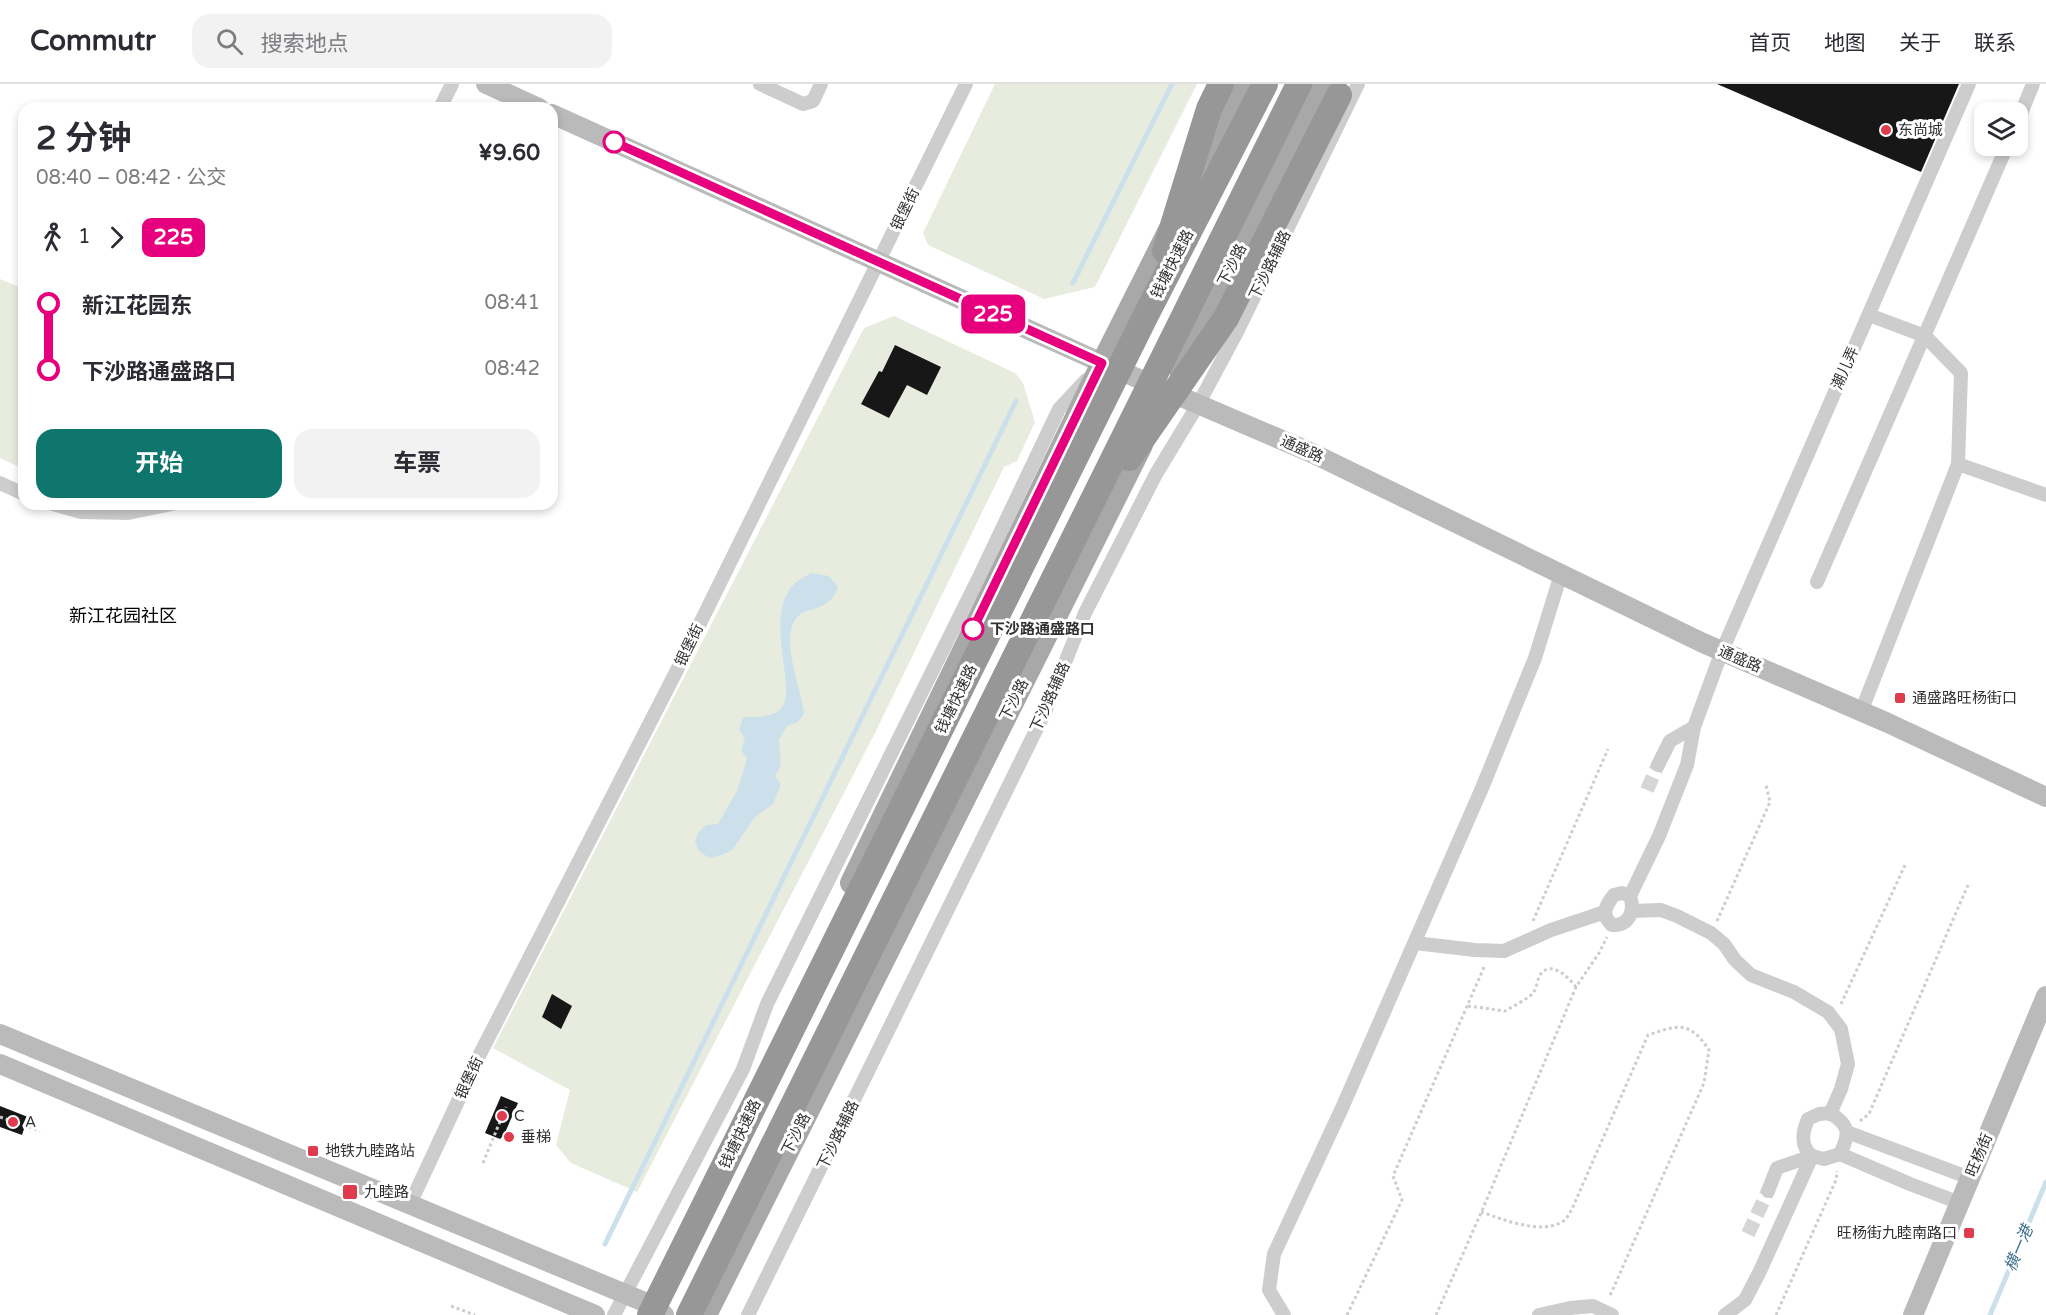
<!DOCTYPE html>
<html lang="zh">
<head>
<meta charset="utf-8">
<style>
	body { margin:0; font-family:"Varela Round","Noto Sans SC",sans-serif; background:#f2f2f3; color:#2b2b33; height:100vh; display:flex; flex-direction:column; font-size:22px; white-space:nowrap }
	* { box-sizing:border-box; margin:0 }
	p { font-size:20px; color:#7c7c81 }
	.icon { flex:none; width:33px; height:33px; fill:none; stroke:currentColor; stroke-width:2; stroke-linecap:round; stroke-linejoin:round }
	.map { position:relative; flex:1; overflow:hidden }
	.details { position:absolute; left:18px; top:18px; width:540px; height:408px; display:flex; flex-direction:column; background:#fff; border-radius:18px; box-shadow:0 3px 9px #0003 }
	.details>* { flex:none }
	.badge { padding:0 12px; border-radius:9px; font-size:21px; line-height:39px }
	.fabs { position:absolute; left:1974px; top:18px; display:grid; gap:12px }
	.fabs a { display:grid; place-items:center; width:54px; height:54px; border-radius:12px; background:#fff; box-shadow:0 3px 9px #0003; font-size:30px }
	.map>.badge { position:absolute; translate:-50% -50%; box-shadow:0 0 0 3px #fff }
	.legs { display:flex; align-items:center; gap:9px; height:66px; padding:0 18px; font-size:20px }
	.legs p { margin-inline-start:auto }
	.overview { display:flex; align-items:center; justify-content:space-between; height:102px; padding:0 18px }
	h1 { font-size:33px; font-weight:700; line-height:45px }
	.button { display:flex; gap:12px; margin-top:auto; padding:12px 18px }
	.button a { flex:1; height:69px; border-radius:18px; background:#0f766e; color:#fff; font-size:24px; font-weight:700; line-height:69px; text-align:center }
	.button a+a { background:#f2f2f3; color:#2b2b33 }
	ul { padding:0 18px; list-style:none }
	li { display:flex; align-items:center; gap:21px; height:66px; font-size:22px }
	li i { display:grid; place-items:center; width:9px; height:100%; margin:0 8px; background:currentColor }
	li i::after { content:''; width:15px; height:15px; margin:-8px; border:4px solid; border-radius:50%; background:#fff }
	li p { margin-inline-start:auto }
	li:first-child i { background:linear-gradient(#0000 50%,currentColor 0) }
	li:last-child i { background:linear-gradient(currentColor 50%,#0000 0) }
	header { display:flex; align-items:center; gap:36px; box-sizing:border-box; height:84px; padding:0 30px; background:#fff; border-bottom:2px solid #e1e1e2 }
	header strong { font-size:28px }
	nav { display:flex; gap:33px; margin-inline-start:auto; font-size:21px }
	.search { width:420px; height:54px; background:#f2f2f3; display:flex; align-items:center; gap:15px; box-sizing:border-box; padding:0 21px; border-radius:18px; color:#7c7c81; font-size:22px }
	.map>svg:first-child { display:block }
</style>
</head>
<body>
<header>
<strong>Commutr</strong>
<div class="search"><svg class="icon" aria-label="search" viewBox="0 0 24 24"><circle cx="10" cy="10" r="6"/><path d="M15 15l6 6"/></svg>搜索地点</div>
<nav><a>首页</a><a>地图</a><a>关于</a><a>联系</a></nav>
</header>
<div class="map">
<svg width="2046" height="1231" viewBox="0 0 2046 1231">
	<rect width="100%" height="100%" fill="#fff"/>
	<g fill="#e7ecdf">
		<path d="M995 0H1197L1095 203 1044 215 928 161 923 149Z"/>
		<path d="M0 195 24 205V385L0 374Z"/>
		<path d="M894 232 1015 289 1023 299 1035 338 1017 377 1004 383 876 647 637 1108 571 1079 556 1061 570 1006 493 964 864 244Z"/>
	</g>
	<path fill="#cce0eb" d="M811 489 829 492 838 503C833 519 823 522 807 527 772 538 802 605 804 630L798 638 787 642 779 656 781 681 775 692 781 700 773 720 755 733 732 766 722 771 709 774 699 767 695 757 698 749 706 741 718 740 737 707 747 675 741 666 745 654 739 646 743 633C757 633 773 634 782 623 797 604 764 536 792 502 796 497 805 493 811 489Z"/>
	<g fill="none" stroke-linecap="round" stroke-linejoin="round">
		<g stroke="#cce0eb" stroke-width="5">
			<path d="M1073 199 1172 0"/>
			<path d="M605 1160 1016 317"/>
			<path d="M1990 1231 2046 1098"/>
		</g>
	</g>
	<g fill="#171717">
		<path d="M1717 0H1959L1921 88Z"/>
		<path d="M895 261 941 283 927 311 907 301 889 334 861 320 879 287 882 288Z"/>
		<path d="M552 910 572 922 561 945 542 933Z"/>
		<path d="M501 1012 518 1019 504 1051 500 1055 485 1049Z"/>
		<path d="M0 1022 28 1033 22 1051 0 1043Z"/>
	</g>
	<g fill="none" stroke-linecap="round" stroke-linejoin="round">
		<g stroke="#d6d6d6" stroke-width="14" stroke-dasharray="14 7" stroke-linecap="butt">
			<path d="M1647 706 1658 681"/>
			<path d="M1748 1150 1768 1107"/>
		</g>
		<g stroke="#cdcdcd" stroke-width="3" stroke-dasharray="3 3" stroke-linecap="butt">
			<path d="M1533 837 1608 665"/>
			<path d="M1717 837 1770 718 1766 701"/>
			<path d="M1841 920 1906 779"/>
			<path d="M1468 922 1505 927C1510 924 1531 913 1533 909 1537 904 1537 896 1540 891 1551 875 1569 894 1576 903"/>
			<path d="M0 1033 40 1047"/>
			<path d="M1860 1037 1869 1030 1968 801"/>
			<path d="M483 1079 506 1023"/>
			<path d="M1481 1128C1502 1135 1538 1150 1560 1139 1566 1137 1569 1130 1572 1125L1648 951C1678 941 1689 936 1709 966L1704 999 1609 1214"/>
			<path d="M451 1222 475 1231"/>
			<path d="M1347 1231 1402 1116 1393 1092 1485 881"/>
			<path d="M1436 1231 1484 1122 1576 903 1599 869 1607 853"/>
			<path d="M1776 1231 1836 1096 1837 1087"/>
		</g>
		<g stroke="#cdcdcd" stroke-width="14">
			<path d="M760 0 803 20 813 17 821 0"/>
			<path d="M440 24 452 0"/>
			<path d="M2018 37 2033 0"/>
			<path d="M1869 231 1925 252 1961 289 1958 380"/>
			<path d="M0 399 24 410"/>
			<path d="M53 420 81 428 128 429 172 420"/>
			<path d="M1817 498 2007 62"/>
			<path d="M1861 628 1958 380 2046 411"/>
			<path d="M1658 681 1670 657 1694 643 1722 567 1969 0"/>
			<path d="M1630 812C1635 826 1630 842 1612 841 1601 831 1605 822 1614 811L1622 809 1630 812 1659 752 1687 681 1694 643"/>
			<path d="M1632 827 1661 826 1677 832 1711 849 1724 860 1735 876 1751 891 1794 908 1828 928 1841 945 1848 980 1841 1005 1830 1030"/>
			<path d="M1415 859 1475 866 1504 867 1551 846 1605 828"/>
			<path d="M1847 1048 1970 1094"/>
			<path d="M1840 1070 1910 1100 1960 1119"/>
			<path d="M1768 1107 1777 1084 1812 1072 1824 1075 1840 1070C1850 1050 1850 1041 1830 1029L1819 1030 1808 1035C1802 1049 1800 1062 1812 1072"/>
			<path d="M410 1120 480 970 677 586 966 0"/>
			<path d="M614 1231 743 985 767 920 980 491 1059 325 1086 296"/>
			<path d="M748 1231 1045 628 1085 529 1156 390 1199 319 1237 248 1358 0"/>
			<path d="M1284 1231 1269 1206 1274 1170 1342 1024 1482 704 1535 574 1561 490"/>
			<path d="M1539 1231 1570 1224 1593 1222 1612 1231"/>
			<path d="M1725 1231 1745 1216 1760 1187 1812 1072"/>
		</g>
		<g stroke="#bababa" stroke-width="20">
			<path d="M486 0 539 24"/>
			<path d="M552 30 1102 279 1312 369 1703 559 1888 639 2046 713"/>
			<path d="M0 950 647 1219 664 1231"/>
			<path d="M0 980 595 1231"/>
			<path d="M1913 1231 2046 912"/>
		</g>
		<g stroke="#a8a8a8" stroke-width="22">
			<path d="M1197 90 1242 0"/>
			<path d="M1180 286 1323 0"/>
			<path d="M851 799 1102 279 1169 146"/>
			<path d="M706 1231 1142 361"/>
		</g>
		<g stroke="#979797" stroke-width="26">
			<path d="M1165 167 1209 25 1221 0"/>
			<path d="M1129 374 1226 234 1339 11"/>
			<path d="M650 1231 1146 231 1265 0"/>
			<path d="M689 1231 1299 0"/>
		</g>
	</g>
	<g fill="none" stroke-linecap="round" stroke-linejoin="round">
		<defs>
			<path id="line-1" d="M614 58 1102 279 973 545"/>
		</defs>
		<use href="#line-1" stroke="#fff" stroke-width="14"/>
		<use href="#line-1" stroke="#e6007e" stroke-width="9"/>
	</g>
	<g fill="#de3b4c" stroke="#fff" stroke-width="2">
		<circle cx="1886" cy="46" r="6"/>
		<rect x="1894" y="608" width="12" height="12" rx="3"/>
		<circle cx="502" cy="1032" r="6"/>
		<circle cx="13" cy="1038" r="6"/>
		<circle cx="509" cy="1053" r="6"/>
		<rect x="307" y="1061" width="12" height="12" rx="3"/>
		<rect x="342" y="1100" width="16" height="16" rx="3"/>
		<rect x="1963" y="1143" width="12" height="12" rx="3"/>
	</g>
	<g fill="#fff" stroke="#e6007e" stroke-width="3">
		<circle cx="614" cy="58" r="10"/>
		<circle cx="973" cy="545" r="10"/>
	</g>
	<g text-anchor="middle" stroke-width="6" stroke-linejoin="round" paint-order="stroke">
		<g font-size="15" fill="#303030" stroke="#fff" text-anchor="start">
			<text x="1898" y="51">东尚城</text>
			<text x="1912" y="619">通盛路旺杨街口</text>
			<text x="514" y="1037">C</text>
			<text x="25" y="1043">A</text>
			<text x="521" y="1058">垂梯</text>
			<text x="325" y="1072">地铁九睦路站</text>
			<text x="364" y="1113">九睦路</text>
			<text x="1957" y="1154" text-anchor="end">旺杨街九睦南路口</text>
		</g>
		<g font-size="15" fill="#303030" stroke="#fff">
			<text transform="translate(905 125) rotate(-64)" y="5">银堡街</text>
			<text transform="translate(1172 180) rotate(-63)" y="5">钱塘快速路</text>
			<text transform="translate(1232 181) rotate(-63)" y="5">下沙路</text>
			<text transform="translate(1270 181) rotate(-64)" y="5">下沙路辅路</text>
			<text transform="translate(1845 284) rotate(-66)" y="5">潮儿弄</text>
			<text transform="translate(1302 365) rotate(24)" y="5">通盛路</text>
			<text transform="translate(689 561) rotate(-64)" y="5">银堡街</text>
			<text transform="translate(1740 575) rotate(23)" y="5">通盛路</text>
			<text transform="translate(1050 613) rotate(-66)" y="5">下沙路辅路</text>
			<text transform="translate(956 615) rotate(-64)" y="5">钱塘快速路</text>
			<text transform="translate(1014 616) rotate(-63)" y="5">下沙路</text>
			<text transform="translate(469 994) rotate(-65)" y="5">银堡街</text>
			<text transform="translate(740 1050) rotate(-64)" y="5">钱塘快速路</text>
			<text transform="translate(796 1050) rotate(-63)" y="5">下沙路</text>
			<text transform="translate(838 1051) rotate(-64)" y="5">下沙路辅路</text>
			<text transform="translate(1979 1071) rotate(-67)" y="5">旺杨街</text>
		</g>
		<g font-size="15" font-weight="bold" fill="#303030" stroke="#fff" text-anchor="start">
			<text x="990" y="550">下沙路通盛路口</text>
		</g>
		<g font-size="16" font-style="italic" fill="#417490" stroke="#fff">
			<text transform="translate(2018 1164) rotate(-67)" y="6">横一港</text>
		</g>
		<g font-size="18" fill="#000" stroke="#fff">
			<text x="123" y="538">新江花园社区</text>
		</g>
	</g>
</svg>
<div class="fabs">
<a><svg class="icon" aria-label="layers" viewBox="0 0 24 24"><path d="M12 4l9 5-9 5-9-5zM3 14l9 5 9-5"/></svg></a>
</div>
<b class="badge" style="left:993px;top:230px;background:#e6007e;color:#fff">225</b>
<section class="details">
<div class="overview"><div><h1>2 分钟</h1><p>08:40 – 08:42 · 公交</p></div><b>¥9.60</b></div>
<div class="legs"><svg class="icon" aria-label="walk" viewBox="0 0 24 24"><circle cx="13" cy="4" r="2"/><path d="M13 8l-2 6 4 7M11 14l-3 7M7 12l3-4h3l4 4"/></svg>1<svg class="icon" aria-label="forward" viewBox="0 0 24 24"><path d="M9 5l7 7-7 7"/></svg><b class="badge" style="background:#e6007e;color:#fff">225</b></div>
<ul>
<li><i style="color:#e6007e"></i><b>新江花园东</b><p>08:41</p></li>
<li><i style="color:#e6007e"></i><b>下沙路通盛路口</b><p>08:42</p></li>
</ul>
<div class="button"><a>开始</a><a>车票</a></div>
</section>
</div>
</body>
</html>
